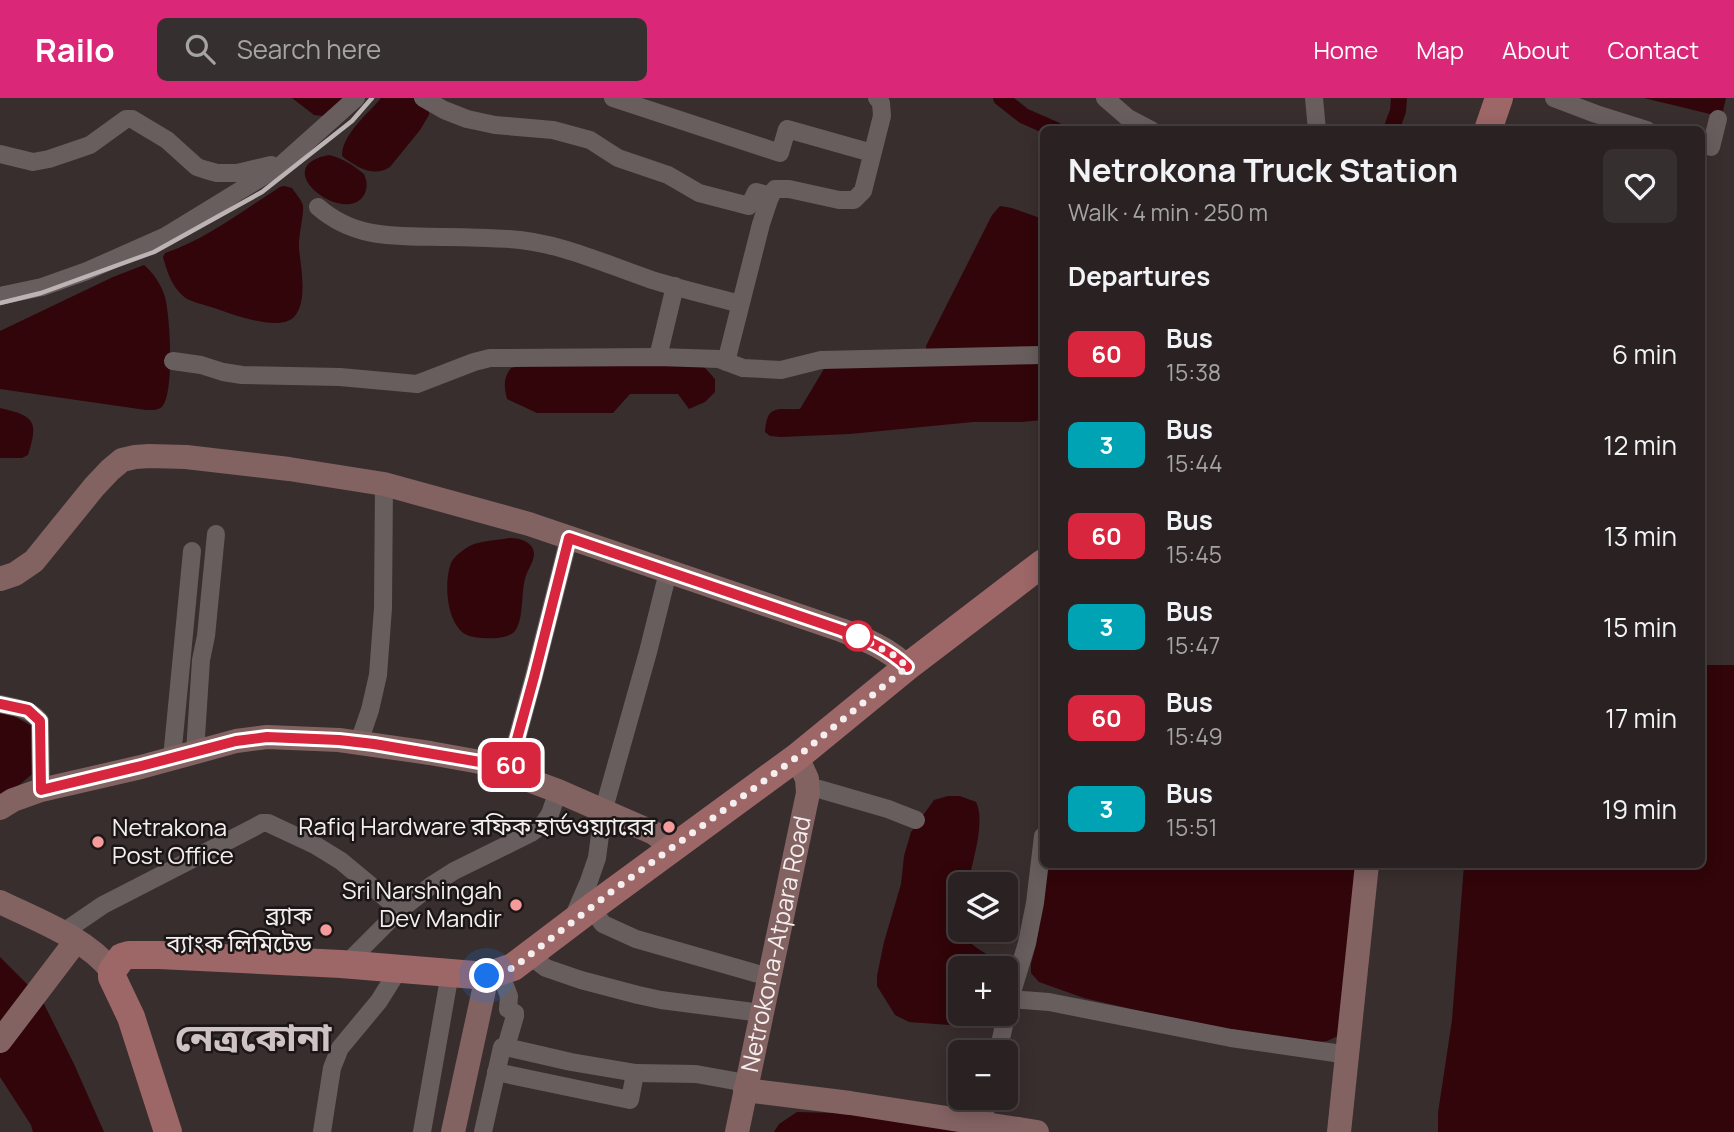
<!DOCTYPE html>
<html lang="en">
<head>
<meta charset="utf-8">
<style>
	body { margin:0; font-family:Manrope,"Noto Sans Bengali",sans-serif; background:#362f2f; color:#f1f3f6; height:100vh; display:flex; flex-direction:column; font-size:26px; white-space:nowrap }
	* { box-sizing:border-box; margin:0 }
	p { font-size:23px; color:#a5a4a5 }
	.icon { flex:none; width:38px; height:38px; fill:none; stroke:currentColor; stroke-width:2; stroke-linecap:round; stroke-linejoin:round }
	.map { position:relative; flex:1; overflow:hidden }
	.sheet { position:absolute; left:1040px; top:28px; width:665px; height:742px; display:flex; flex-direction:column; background:#2a2222; border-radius:10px; box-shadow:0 4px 18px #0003,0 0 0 2px #463f40 }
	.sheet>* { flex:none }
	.badge { padding:0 14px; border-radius:10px; font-size:24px; line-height:46px }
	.buttons { position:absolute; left:948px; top:774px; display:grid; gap:14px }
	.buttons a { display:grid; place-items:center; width:70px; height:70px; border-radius:10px; background:#2a2222; box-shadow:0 4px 18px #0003,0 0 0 2px #463f40; font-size:35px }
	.you { position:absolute; width:35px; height:35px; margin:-18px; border:5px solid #fff; border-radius:50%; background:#1a73e8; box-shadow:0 0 0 10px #1a73e833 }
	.map>.badge { position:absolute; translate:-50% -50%; box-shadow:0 0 0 4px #fff }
	h2 { padding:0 28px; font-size:26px; line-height:63px }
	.round { display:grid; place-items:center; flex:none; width:74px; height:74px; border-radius:10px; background:#362f2f }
	.overview { display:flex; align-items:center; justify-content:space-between; height:119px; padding:0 28px }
	h1 { font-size:33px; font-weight:700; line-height:52px }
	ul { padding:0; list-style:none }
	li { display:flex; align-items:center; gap:21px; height:91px; padding:0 28px }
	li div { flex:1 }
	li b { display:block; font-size:26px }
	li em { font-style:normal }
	li .badge { min-width:77px; font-weight:700; text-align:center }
	header { display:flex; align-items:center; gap:42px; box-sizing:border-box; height:98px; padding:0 35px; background:#db2777; color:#fff }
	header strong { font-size:33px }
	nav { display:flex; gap:38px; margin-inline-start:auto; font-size:24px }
	.search { width:490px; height:63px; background:#362f2f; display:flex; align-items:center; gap:18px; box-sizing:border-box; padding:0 24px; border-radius:10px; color:#a5a4a5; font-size:26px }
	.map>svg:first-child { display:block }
</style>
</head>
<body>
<header>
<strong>Railo</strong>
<div class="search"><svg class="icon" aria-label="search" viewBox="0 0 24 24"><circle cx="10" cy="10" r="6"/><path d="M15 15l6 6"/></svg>Search here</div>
<nav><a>Home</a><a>Map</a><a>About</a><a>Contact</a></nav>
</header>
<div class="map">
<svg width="1734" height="1034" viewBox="0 0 1734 1034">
	<rect width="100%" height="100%" fill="#382e2d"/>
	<g fill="#31050a">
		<path d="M292 0H346L323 18 314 17Z"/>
		<path d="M381 0H418L429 13V17L420 32 390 69C374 80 356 69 342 58 342 36 368 16 381 0Z"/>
		<path d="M1644 0H1726L1722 17 1718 18Z"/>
		<path d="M329 57C342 60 353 67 364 76 367 83 368 90 364 97 346 129 265 69 329 57Z"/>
		<path d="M284 88 292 90C295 95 302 102 303 108 304 117 298 139 299 151 301 170 308 204 294 219 278 235 230 215 211 209 202 206 189 204 182 197 171 187 167 173 163 159L165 155C207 141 242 113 280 89Z"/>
		<path d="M1000 108 1012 110 1043 121V253L926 252V248L992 117Z"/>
		<path d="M144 167C153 174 162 188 165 199 170 217 175 296 162 309 157 313 151 312 146 312L0 291V233L113 179Z"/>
		<path d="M1043 262V322L1021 324H973L850 336 781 339 770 338 765 334C767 306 777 312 800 311L824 271 847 266Z"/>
		<path d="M698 266 705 270 715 281V294L705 304 689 311 678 296H630L613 315H537L507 301C504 289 503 280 511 270L525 267Z"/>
		<path d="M0 310C34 318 39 322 28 357L22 360H0Z"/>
		<path d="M510 440C518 440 530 443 533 451 537 461 527 471 525 481 521 495 524 524 514 534 508 540 492 541 483 540 479 540 471 539 467 537 446 527 443 482 452 463 455 458 463 452 468 449 477 443 499 442 510 440Z"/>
		<path d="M1701 567H1734V1034H1438V1015L1452 922 1464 767 1701 766Z"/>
		<path d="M0 610 35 630 37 672 6 698 0 697Z"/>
		<path d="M948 698H960L976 704C986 724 972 764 968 786H961V831H965C966 852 993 854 1003 870H961V915H1003L998 928 990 930 909 924 895 917 877 888V878L884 844 901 786 904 758 911 734 934 702Z"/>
		<path d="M1048 767H1361L1338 938 1327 943 1315 944 1216 929 1162 918 1084 900 1039 884 1031 875V866L1036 847Z"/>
		<path d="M0 859 41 900 74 966 104 1034H33L31 1027 0 979Z"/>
		<path d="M797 1014 872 1016 1001 1034H774L779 1026Z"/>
	</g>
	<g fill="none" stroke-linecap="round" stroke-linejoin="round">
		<g stroke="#31050a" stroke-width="16">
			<path d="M1001 0 1024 18 1056 32"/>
			<path d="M1391 32 1398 13 1399 0"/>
		</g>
		<g stroke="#695e5e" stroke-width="18">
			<path d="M423 0 444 12 467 21 495 27 553 32 590 42 618 60 668 77 699 95 749 108 756 94 771 98"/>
			<path d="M613 0 780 55 787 31 872 55"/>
			<path d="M1105 0 1128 20 1151 32"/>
			<path d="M1314 0 1317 32"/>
			<path d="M1554 0 1596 16 1647 32"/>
			<path d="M1701 46 1711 49 1718 21"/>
			<path d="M0 56 33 64 49 61 90 47 126 21H132L167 42 197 69 206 72 217 75H237L271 67"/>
			<path d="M318 109C356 142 397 138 445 139 466 139 487 140 509 141 559 144 605 166 652 182 681 191 711 198 740 206"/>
			<path d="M0 198 42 189 87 173 166 138 280 68 356 0"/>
			<path d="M658 259 675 188"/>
			<path d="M173 263 201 267 223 274 242 277 340 279 417 286 474 264 490 260 658 259 719 261 743 270 781 272 821 262 1043 257"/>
			<path d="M726 264 761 126 771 96 775 91H789L839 102H854L863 93 882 18 881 5 877 0"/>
			<path d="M0 606C15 610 30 610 40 623L41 692"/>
			<path d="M359 644 370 612 378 577 383 510 384 386"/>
			<path d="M195 654 201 562 206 538 216 436"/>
			<path d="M172 660 192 453"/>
			<path d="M508 674 534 578 569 440"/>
			<path d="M808 690 819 691 888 711 916 722"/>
			<path d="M591 810 603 826 636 841 769 879"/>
			<path d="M573 820 589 783 597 760 603 714 648 554 668 474"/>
			<path d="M62 835 103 807 253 730 262 725H268L315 747 341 763 400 812"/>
			<path d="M529 857 546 870 581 882 638 897 661 902 761 915"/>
			<path d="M346 866 400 812 432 787 454 773 531 735 544 725 550 716 558 693"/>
			<path d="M1010 901 1049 904 1231 940 1335 955 1346 959"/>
			<path d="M506 949 571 964 636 975 696 976 746 985"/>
			<path d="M998 954 1010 901 1027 845 1035 805 1043 738"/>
			<path d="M496 974 630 1002 635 975"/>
			<path d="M983 1025 988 999"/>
			<path d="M322 1034 332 970 340 950 379 903 399 871"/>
			<path d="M422 1034 450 875"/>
			<path d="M483 1034 502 949H506L515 918V915L508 911 509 898 500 875"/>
		</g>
		<g stroke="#836262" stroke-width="24">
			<path d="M0 481 15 476 34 463 94 389 110 372 122 362 135 359 149 358 186 359 289 371 384 386 529 426 841 532C865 541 889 551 907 569"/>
			<path d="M0 710 13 702 41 692 141 669 236 643 267 639 339 642 430 655 480 664 558 693 654 735 672 749"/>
			<path d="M0 804C37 822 86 840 112 873"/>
			<path d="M0 943 76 843"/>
			<path d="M745 992 850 1005 1037 1034"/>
			<path d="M453 1034 487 878"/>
			<path id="s1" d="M737 1034 808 695 807 681 797 659"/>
			<path d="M1339 1034 1367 766"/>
		</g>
		<g stroke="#9d6667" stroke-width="28">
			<path d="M1488 32 1499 0"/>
			<path d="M168 1034 131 919 112 879V873L122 859 129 857H159L341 866 487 878 513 869 591 810 797 659 907 569 1043 465"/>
		</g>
		<path stroke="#bcb4b4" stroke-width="4.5" d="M0 205 41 195 154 154 262 94 352 23 372 0"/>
	</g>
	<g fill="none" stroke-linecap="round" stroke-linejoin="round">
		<defs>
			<path id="line" d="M0 606 28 612 40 623 41 692 141 668 236 643 267 639 339 642 374 646 480 664 508 674 534 579 569 440 841 532C865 541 889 551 907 569"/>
		</defs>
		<use href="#line" stroke="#fff" stroke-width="16"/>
		<use href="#line" stroke="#d7263d" stroke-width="10"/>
		<path stroke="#f5eeee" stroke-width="7" stroke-dasharray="0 12.6" d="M487 878 513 870 611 794 797 659 907 569 897 559 858 538"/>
	</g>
	<circle fill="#fff" stroke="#d7263d" stroke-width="3.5" cx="858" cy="538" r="14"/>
	<g fill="#f59b9c" stroke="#1c1717" stroke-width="2.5">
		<circle cx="669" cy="729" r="7"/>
		<circle cx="98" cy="744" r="7"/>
		<circle cx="516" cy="807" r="7"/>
		<circle cx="326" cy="832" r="7"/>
	</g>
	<g text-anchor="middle" stroke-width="5" stroke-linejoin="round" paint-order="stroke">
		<g font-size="24" fill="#f5eeee" stroke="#1c1717" text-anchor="end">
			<text x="655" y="737">Rafiq Hardware রফিক হার্ডওয়্যারের</text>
			<text x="112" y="738" text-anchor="start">Netrakona<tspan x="112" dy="28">Post Office</tspan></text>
			<text x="502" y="801">Sri Narshingah<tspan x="502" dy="28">Dev Mandir</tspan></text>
			<text x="312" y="826">ব্র্যাক<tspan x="312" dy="28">ব্যাংক লিমিটেড</tspan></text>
		</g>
		<g font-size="24" fill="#f5eeee" stroke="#1c1717">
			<text dy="8" stroke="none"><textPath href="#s1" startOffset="192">Netrokona-Atpara Road</textPath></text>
		</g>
		<g font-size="38" font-weight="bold" fill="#cfc2c2" stroke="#1c1717">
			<text x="253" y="953">নেত্রকোনা</text>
		</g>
	</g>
</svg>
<div class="buttons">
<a><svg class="icon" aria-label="layers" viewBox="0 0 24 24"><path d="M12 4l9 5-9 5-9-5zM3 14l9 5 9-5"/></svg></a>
<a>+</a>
<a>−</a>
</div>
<div class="you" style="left:487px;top:878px"></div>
<b class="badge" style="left:511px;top:667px;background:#d7263d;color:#fff">60</b>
<section class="sheet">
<div class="overview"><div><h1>Netrokona Truck Station</h1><p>Walk · 4 min · 250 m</p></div><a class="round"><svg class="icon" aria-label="heart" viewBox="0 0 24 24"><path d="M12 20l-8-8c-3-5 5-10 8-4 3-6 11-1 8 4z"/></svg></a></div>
<h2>Departures</h2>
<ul>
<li><span class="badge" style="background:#d7263d;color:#fff">60</span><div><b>Bus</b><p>15:38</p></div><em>6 min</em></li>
<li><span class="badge" style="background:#00a3b4;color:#fff">3</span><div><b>Bus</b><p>15:44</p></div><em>12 min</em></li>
<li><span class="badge" style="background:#d7263d;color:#fff">60</span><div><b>Bus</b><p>15:45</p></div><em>13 min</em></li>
<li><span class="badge" style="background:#00a3b4;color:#fff">3</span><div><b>Bus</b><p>15:47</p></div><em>15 min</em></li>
<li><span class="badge" style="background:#d7263d;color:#fff">60</span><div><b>Bus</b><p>15:49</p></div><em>17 min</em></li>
<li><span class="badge" style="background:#00a3b4;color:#fff">3</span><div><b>Bus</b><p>15:51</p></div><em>19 min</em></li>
</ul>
</section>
</div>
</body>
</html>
